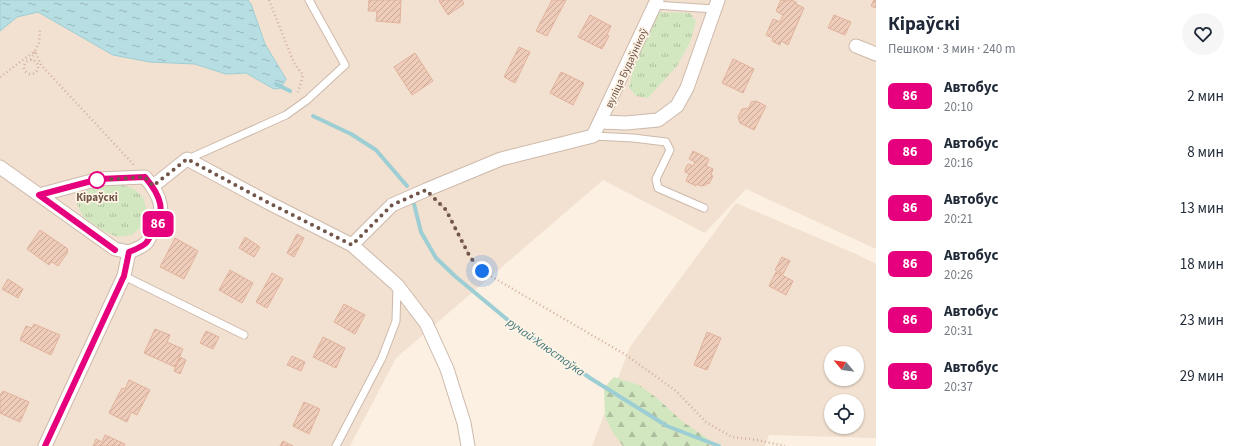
<!DOCTYPE html>
<html lang="ru">
<head>
<meta charset="utf-8">
<style>
	body { margin:0; font-family:"Source Sans 3",sans-serif; background:#f6f6f7; color:#1f2937; height:100vh; display:flex; flex-direction:column; font-size:15px; white-space:nowrap }
	* { box-sizing:border-box; margin:0 }
	p { font-size:13px; color:#747a83 }
	.icon { flex:none; width:22px; height:22px; fill:none; stroke:currentColor; stroke-width:2; stroke-linecap:round; stroke-linejoin:round }
	.map { position:relative; flex:1; overflow:hidden }
	.details { display:flex; flex-direction:column; background:#fff; width:360px }
	.details>* { flex:none }
	.badge { padding:0 8px; border-radius:6px; font-size:14px; line-height:26px }
	.needle { width:26px; rotate:299deg }
	.controls { position:absolute; left:824px; top:346px; display:grid; gap:8px }
	.controls a { display:grid; place-items:center; width:40px; height:40px; border-radius:50%; background:#fff; box-shadow:0 1px 3px #0004; font-size:20px }
	.you { position:absolute; width:20px; height:20px; margin:-10px; border:3px solid #fff; border-radius:50%; background:#1a73e8; box-shadow:0 0 0 6px #1a73e833 }
	.map>.badge { position:absolute; translate:-50% -50%; box-shadow:0 0 0 2px #fff }
	.round { display:grid; place-items:center; flex:none; width:42px; height:42px; border-radius:21px; background:#f6f6f7 }
	.summary { display:flex; align-items:center; justify-content:space-between; height:68px; padding:0 12px }
	h1 { font-size:19px; font-weight:700; line-height:30px }
	ul { padding:0; list-style:none }
	li { display:flex; align-items:center; gap:12px; height:56px; padding:0 12px }
	li div { flex:1 }
	li b { display:block; font-size:15px }
	li em { font-style:normal }
	li .badge { min-width:44px; font-weight:700; text-align:center }
	main { display:flex; flex:1; min-height:0 }
	.map>svg:first-child { display:block }
</style>
</head>
<body>
<main>
<div class="map">
<svg width="876" height="446" viewBox="0 0 876 446">
	<defs>
		<pattern id="grass-tufts" width="24" height="20" patternUnits="userSpaceOnUse"><rect width="24" height="20" fill="#d2e7c0"/><path d="M3 7l-1-3M5 7V3M7 7l1-3M15 17l-1-3M17 17v-4M19 17l1-3" fill="none" stroke="#afbe9e"/></pattern>
		<pattern id="forest-firs" width="22" height="20" patternUnits="userSpaceOnUse"><rect width="22" height="20" fill="#d2e7c0"/><path d="M5 1l3.5 6h-7zM16 11l3.5 6h-7z" fill="#afbe9e"/></pattern>
		<pattern id="water-ripples" width="26" height="14" patternUnits="userSpaceOnUse"><rect width="26" height="14" fill="#b7dfe3"/><path d="M2 4q2-2 4 0t4 0M15 11q2-2 4 0t4 0" fill="none" stroke="#99b8ba"/></pattern>
		<pattern id="building-hatch" width="6" height="6" patternUnits="userSpaceOnUse"><rect width="6" height="6" fill="#efccba"/><path d="M-1 1l2-2M0 6l6-6M5 7l2-2" fill="none" stroke="#c6a899"/></pattern>
	</defs>
	<rect width="100%" height="100%" fill="#fbf0e1"/>
	<g fill="#f2e1d0" fill-rule="evenodd">
		<path d="M0 0H876V249L746 189 705 233 603 180 396 358 350 446H0Z"/>
		<path d="M736 203 856 254 876 264V438L769 435 765 446H592L630 347ZM831 353H857V379H831ZM831 401H857V427H831Z"/>
	</g>
	<g fill="url(#grass-tufts)">
		<path d="M656 12 690 13 696 21 690 42 677 66 648 98 636 96 629 88 635 61Z"/>
		<path d="M123 185 134 189 143 197 147 211 140 228 132 235 117 237 104 231 84 218 77 204C85 184 104 187 123 185Z"/>
	</g>
	<path fill="url(#forest-firs)" d="M614 377 639 385 658 399 683 422 707 438 709 446H623L613 433 605 417 604 388Z"/>
	<path fill="url(#water-ripples)" stroke="#9dced4" d="M0 0H248L251 4 265 44 286 79 281 88 274 89 246 73 226 74 195 64 150 62 113 55 38 12 17 17 0 31Z"/>
	<g fill="none" stroke-linecap="round" stroke-linejoin="round">
		<g stroke="#9dced4" stroke-width="4">
			<path d="M276 84 290 91"/>
			<path d="M313 116 351 134 376 150 407 186"/>
			<path d="M414 204 421 232 436 258 456 277 509 321 590 378 667 426 719 446"/>
		</g>
	</g>
	<g fill="url(#building-hatch)" stroke="#e1b29b">
		<path d="M369 0H401L400 23 376 21 377 11H368Z"/>
		<path d="M440 0H462L464 4 448 15 439 1Z"/>
		<path d="M552 0H566L547 36 536 31Z"/>
		<path d="M781 0 787 1V0H791L796 2V4L804 8 788 45 781 41 780 45 772 41 773 38 766 35 773 19 780 22 783 15 776 11Z"/>
		<path d="M874 0H876V8L871 6Z"/>
		<path d="M590 15 611 26 607 35 609 36 602 49 578 37Z"/>
		<path d="M834 15 851 22 845 35 828 28Z"/>
		<path d="M519 47 530 52 515 83 504 77Z"/>
		<path d="M415 53 433 81 412 95 394 67Z"/>
		<path d="M733 59 754 69 743 93 722 83Z"/>
		<path d="M561 72 584 83 573 105 550 93Z"/>
		<path d="M756 101 766 106 754 130 740 123 738 117 742 109 749 108 751 102Z"/>
		<path d="M693 151 709 159 706 166 713 169 711 175 713 176 709 184 707 183 706 185 701 186 696 184V186L686 181 689 174 685 172V170L687 165 689 164 693 166 695 162 689 159Z"/>
		<path d="M40 230 68 249 67 251 68 252 58 266 52 262 49 265 27 249Z"/>
		<path d="M297 234 304 238 294 257 287 253Z"/>
		<path d="M245 237 260 247 254 257 239 248Z"/>
		<path d="M175 238 198 251 184 279 160 267Z"/>
		<path d="M782 257 790 261 783 274 775 270Z"/>
		<path d="M230 270 253 283 242 303 219 290Z"/>
		<path d="M776 272 793 281 786 295 769 286Z"/>
		<path d="M272 273 283 279 267 308 256 302Z"/>
		<path d="M8 279 23 289 18 298 2 289Z"/>
		<path d="M344 304 365 315 355 334 334 322Z"/>
		<path d="M34 324 60 335 51 355 20 340 26 326 32 328Z"/>
		<path d="M155 329 170 335 167 342 183 349 175 367 144 353Z"/>
		<path d="M206 331 219 337 213 349 200 343Z"/>
		<path d="M707 332 721 338 707 370 694 365Z"/>
		<path d="M323 337 345 348 336 368 313 357Z"/>
		<path d="M292 356 305 362 301 371 287 365Z"/>
		<path d="M180 357 186 360 180 374 174 371Z"/>
		<path d="M129 380 150 390 137 415 131 412 127 422 109 413 122 388 125 389Z"/>
		<path d="M3 391 29 402 20 422 0 413V395Z"/>
		<path d="M304 402 320 409 309 434 293 426Z"/>
		<path d="M105 435 125 444 124 446H93L96 439 102 442Z"/>
		<path d="M283 441 293 446H280Z"/>
	</g>
	<g fill="none" stroke-linecap="round" stroke-linejoin="round">
		<defs>
			<g id="service">
				<path d="M655 5 714 9"/>
				<path d="M593 136 633 138 666 142 670 150 656 179 658 188 704 208"/>
				<path d="M188 159 286 115 307 100 345 65 309 0"/>
				<path d="M124 276 244 335"/>
				<path d="M336 446 382 358 396 321 397 287"/>
			</g>
			<g id="minor">
				<path d="M856 46 876 54"/>
				<path d="M600 122 626 123 658 120 677 106 687 88 718 0"/>
				<path d="M0 167 115 249 129 252C134 250 142 247 146 243 148 241 150 236 152 233 167 211 161 196 145 177L99 179 39 195"/>
				<path d="M153 186 187 159 269 203 352 245 397 285 426 323 447 369 464 423 468 446"/>
				<path d="M352 245 392 205 426 190 501 159 593 136 657 0"/>
				<path d="M45 446 124 276 129 252"/>
			</g>
		</defs>
		<use href="#service" stroke="#cdb9ab" stroke-width="9"/>
		<use href="#minor" stroke="#cdb9ab" stroke-width="15"/>
		<g stroke="#d3b09d" stroke-width="2.5" stroke-dasharray="1 3" stroke-linecap="butt">
			<path d="M269 0 294 63 303 75 299 89 297 95"/>
			<path d="M31 60 35 51 41 65 134 165"/>
			<circle cx="31" cy="67" r="7"/>
			<path d="M0 77 35 51 39 43 40 29"/>
			<path d="M436 200 446 210 470 257 482 271 626 355 676 391 706 422 732 437 757 440 785 446"/>
		</g>
		<use href="#service" stroke="#fff" stroke-width="7"/>
		<use href="#minor" stroke="#fff" stroke-width="13"/>
	</g>
	<g fill="none" stroke-linecap="round" stroke-linejoin="round">
		<defs>
			<path id="line" d="M45 446 124 276 129 252C134 250 142 247 146 243 148 241 150 236 152 233 167 211 161 196 145 177L99 179 39 195 115 250"/>
		</defs>
		<use href="#line" stroke="#fff" stroke-width="9"/>
		<use href="#line" stroke="#e6007e" stroke-width="6"/>
		<path stroke="#715549" stroke-width="4" stroke-dasharray="0 7.2" d="M97 180 145 177 153 186 187 159 269 203 352 245 392 205 426 190 446 210 470 257 482 271"/>
	</g>
	<circle fill="#fff" stroke="#e6007e" stroke-width="2" cx="97" cy="180" r="8"/>
	<g text-anchor="middle" stroke-width="3.5" stroke-linejoin="round" paint-order="stroke">
		<g font-size="11" fill="#715549" stroke="#fef4e6">
			<text transform="translate(626 68) rotate(-65)" y="4">вуліца Будаўнікоў</text>
		</g>
		<g font-size="11" font-weight="bold" fill="#715549" stroke="#fef4e6">
			<text x="97" y="201">Кіраўскі</text>
		</g>
		<g font-size="12" font-style="italic" fill="#41767d" stroke="#fef4e6">
			<text transform="translate(546 347) rotate(35)" y="4">ручай Хлюстаўка</text>
		</g>
	</g>
</svg>
<div class="controls">
<a><svg class="needle" viewBox="-14 -14 28 28"><path d="M0-13l5 13h-10z" fill="#e53935"/><path d="M0 13l5-13h-10z" fill="#747a83"/></svg></a>
<a><svg class="icon" aria-label="locate" viewBox="0 0 24 24"><circle cx="12" cy="12" r="6"/><path d="M12 2v4M12 18v4M2 12h4M18 12h4"/></svg></a>
</div>
<div class="you" style="left:482px;top:271px"></div>
<b class="badge" style="left:158px;top:224px;background:#e6007e;color:#fff">86</b>
</div>
<section class="details">
<div class="summary"><div><h1>Кіраўскі</h1><p>Пешком · 3 мин · 240 m</p></div><a class="round"><svg class="icon" aria-label="heart" viewBox="0 0 24 24"><path d="M12 20l-8-8c-3-5 5-10 8-4 3-6 11-1 8 4z"/></svg></a></div>
<ul>
<li><span class="badge" style="background:#e6007e;color:#fff">86</span><div><b>Автобус</b><p>20:10</p></div><em>2 мин</em></li>
<li><span class="badge" style="background:#e6007e;color:#fff">86</span><div><b>Автобус</b><p>20:16</p></div><em>8 мин</em></li>
<li><span class="badge" style="background:#e6007e;color:#fff">86</span><div><b>Автобус</b><p>20:21</p></div><em>13 мин</em></li>
<li><span class="badge" style="background:#e6007e;color:#fff">86</span><div><b>Автобус</b><p>20:26</p></div><em>18 мин</em></li>
<li><span class="badge" style="background:#e6007e;color:#fff">86</span><div><b>Автобус</b><p>20:31</p></div><em>23 мин</em></li>
<li><span class="badge" style="background:#e6007e;color:#fff">86</span><div><b>Автобус</b><p>20:37</p></div><em>29 мин</em></li>
</ul>
</section>
</main>
</body>
</html>
